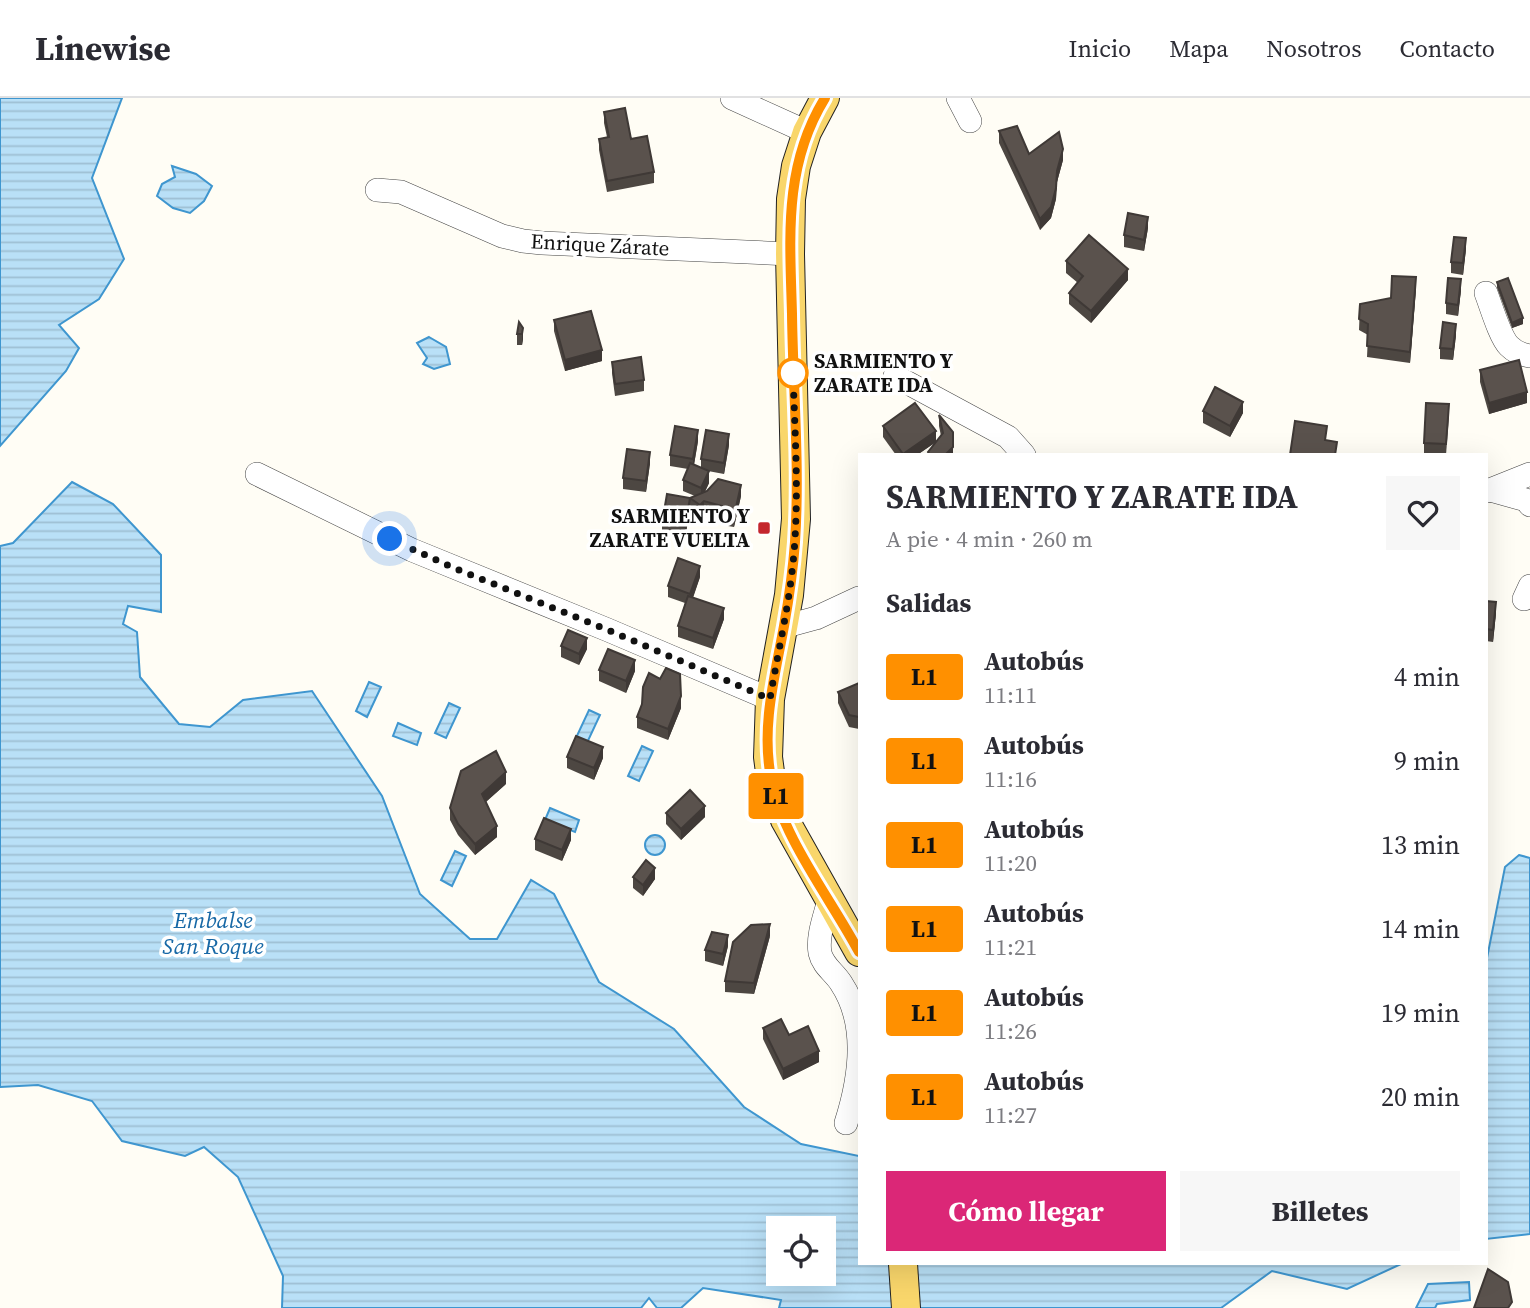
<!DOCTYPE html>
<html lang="es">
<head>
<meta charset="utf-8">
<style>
	body { margin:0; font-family:"Source Serif 4",serif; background:#f7f7f7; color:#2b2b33; height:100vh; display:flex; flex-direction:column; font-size:26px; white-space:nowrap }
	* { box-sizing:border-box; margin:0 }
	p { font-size:23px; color:#7c7c81 }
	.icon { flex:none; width:38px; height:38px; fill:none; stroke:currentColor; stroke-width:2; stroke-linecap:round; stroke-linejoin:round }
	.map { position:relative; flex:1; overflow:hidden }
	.sheet { position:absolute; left:858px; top:355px; width:630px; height:812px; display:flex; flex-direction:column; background:#fff; border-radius:0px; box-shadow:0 7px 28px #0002 }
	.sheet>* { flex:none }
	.badge { padding:0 14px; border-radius:5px; font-size:24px; line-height:46px }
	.buttons { position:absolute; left:766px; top:1118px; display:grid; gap:14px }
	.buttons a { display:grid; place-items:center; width:70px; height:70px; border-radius:0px; background:#fff; box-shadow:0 7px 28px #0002; font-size:35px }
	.you { position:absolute; width:35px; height:35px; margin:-18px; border:5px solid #fff; border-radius:50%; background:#1a73e8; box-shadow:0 0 0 10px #1a73e833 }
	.map>.badge { position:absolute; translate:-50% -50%; box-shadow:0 0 0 4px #fff }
	h2 { padding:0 28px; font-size:26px; line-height:63px }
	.round { display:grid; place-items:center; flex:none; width:74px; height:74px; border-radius:0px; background:#f7f7f7 }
	.head { display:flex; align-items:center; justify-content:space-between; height:119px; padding:0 28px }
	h1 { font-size:33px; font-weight:700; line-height:52px }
	.action { display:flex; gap:14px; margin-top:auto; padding:14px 28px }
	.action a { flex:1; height:80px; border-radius:0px; background:#db2777; color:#fff; font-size:28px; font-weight:700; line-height:80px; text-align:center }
	.action a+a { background:#f7f7f7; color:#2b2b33 }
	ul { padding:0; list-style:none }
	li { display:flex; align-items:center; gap:21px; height:84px; padding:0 28px }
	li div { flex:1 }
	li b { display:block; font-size:26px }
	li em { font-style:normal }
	li .badge { min-width:77px; font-weight:700; text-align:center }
	header { display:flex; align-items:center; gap:42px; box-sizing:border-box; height:98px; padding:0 35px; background:#fff; border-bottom:2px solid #e1e1e2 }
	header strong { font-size:33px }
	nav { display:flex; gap:38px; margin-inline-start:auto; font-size:24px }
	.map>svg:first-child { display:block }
</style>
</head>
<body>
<header>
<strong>Linewise</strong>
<nav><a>Inicio</a><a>Mapa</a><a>Nosotros</a><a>Contacto</a></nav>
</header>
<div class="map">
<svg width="1530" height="1210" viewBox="0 0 1530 1210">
	<defs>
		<pattern id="water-rules" width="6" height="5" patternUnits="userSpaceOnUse" patternTransform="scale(1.75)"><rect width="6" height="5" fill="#b9e0f7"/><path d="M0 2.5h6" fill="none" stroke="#9ebfd3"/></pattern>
	</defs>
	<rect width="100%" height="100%" fill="#fffdf5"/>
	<g fill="url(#water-rules)" stroke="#3f96cf" stroke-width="2" fill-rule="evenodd">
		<path d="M0 0H122L92 80 124 161 99 201 59 227 79 250 66 273 0 348Z"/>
		<path d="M172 68 196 76 212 88 204 103 190 115 173 110 157 98 162 86 175 79Z"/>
		<path d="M429 239 446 249 450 266 434 271 423 266 427 260 417 245Z"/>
		<path d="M72 384 113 406 161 457V514L128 508 123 526 137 534 140 579 179 626 210 629 243 602 312 593 382 698 420 796 470 841H497L531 782 554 796 599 884 674 931 744 1009 801 1046 859 1058V1166H1401L1347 1191 1272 1173 1221 1210H779L781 1202 703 1190 681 1210H657L649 1200 641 1210H282L283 1178 238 1079 204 1049 185 1058 122 1043 92 1003 38 987 0 989V448L13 445ZM779 1130H824V1176H779Z"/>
		<path d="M369 584 381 589 367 619 356 613Z"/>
		<path d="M449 605 460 610 446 640 435 635Z"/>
		<path d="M589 612 600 617 586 647 575 642Z"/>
		<path d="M398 625 421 635 417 647 393 638Z"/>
		<path d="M642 648 653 653 639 683 628 678Z"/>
		<path d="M550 710 579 722 575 734 545 722Z"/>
		<circle cx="655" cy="747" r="10"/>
		<path d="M455 753 466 758 452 788 441 782Z"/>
		<path d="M1519 757 1530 760V1136L1486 1141V865L1505 769Z"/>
		<path d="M1469 1184 1470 1202 1437 1206 1435 1210H1416L1428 1186Z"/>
	</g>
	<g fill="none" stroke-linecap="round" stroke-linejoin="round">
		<defs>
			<g id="minor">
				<path d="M732 0 807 34"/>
				<path d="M958 0 970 23"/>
				<path d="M377 92 401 94 502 138 523 143 542 145 790 156"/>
				<path d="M1486 195C1491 208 1500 239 1509 248 1515 254 1523 257 1530 258"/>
				<path d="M895 278 1008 339 1024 357"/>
				<path d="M257 376 412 452 608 532 770 601"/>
				<path d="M1490 392 1526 402 1530 407"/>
				<path d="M1486 393 1490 392 1530 376"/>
				<path d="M1524 501 1530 488"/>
				<path d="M783 529 816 520 859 500"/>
				<path d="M829 802C825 818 817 838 820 855 823 868 834 874 841 885 869 927 860 981 846 1025"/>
			</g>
			<g id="major">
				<path d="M825 0 807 34 796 68 791 101 790 156 796 421 789 497 770 601 768 659 771 682 785 722 859 854"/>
				<path d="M903 1166 906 1210"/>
			</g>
		</defs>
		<use href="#minor" stroke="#444" stroke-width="24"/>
		<use href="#major" stroke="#222" stroke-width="30"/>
		<use href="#minor" stroke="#fff" stroke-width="23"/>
		<use href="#major" stroke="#f9d66b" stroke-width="28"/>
	</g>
	<g fill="#4d4742">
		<path d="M604 14 631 41 654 74V85L607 94 599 52V41L607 39 604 25Z"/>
		<path d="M999 33 1029 56 1063 62 1057 84 1056 101 1051 120 1040 132 999 45Z"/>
		<path d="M1148 130 1144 153 1124 149V137Z"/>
		<path d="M1466 151 1463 177 1451 175V164Z"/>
		<path d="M1066 163 1128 182 1091 225 1069 206V195L1078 185 1066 175Z"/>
		<path d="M1497 184 1523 226 1512 230 1497 190Z"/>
		<path d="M1416 190 1410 265 1367 259 1368 237 1359 232 1360 206 1391 200Z"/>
		<path d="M1461 192 1458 218 1446 216V205Z"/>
		<path d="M554 222 602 263 565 273 554 233Z"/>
		<path d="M519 224 523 241 522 247H517V236Z"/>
		<path d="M1456 237 1453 262 1440 261V250Z"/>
		<path d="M612 264 644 282V293L615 298 612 275Z"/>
		<path d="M1480 272 1527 305 1489 316 1480 284Z"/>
		<path d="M1203 313 1243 315 1230 339 1203 325Z"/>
		<path d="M939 317 953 334V357H928V354L941 338 939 328Z"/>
		<path d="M1449 318 1446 357 1424 356V345Z"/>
		<path d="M883 328 936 344 917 357H896L883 339Z"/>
		<path d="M698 343 694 367 701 370V361L729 347 724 376 708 373 709 385 705 394 741 398 734 429 722 427V419L704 414 700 418 690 412V400L695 398 683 393V382L688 371 670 368V357Z"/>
		<path d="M650 365 646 394 623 391V380Z"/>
		<path d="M690 412 685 440 662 437V425Z"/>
		<path d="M700 479 693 500 724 521 713 551 678 539V528L685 505 668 499V488Z"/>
		<path d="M1486 503 1496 515 1493 544 1486 543Z"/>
		<path d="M561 548 587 551 579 567 561 559Z"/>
		<path d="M599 572 635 573 626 595 599 583Z"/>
		<path d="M859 585V631L849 629 838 605V594Z"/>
		<path d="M681 610 668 642 637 630V619Z"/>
		<path d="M567 659 603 660 594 682 567 670Z"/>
		<path d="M506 686 486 704 497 739 475 757 458 737 450 722V710Z"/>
		<path d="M666 715 705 719 681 742 666 726Z"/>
		<path d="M535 741 571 742 562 763 535 752Z"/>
		<path d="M633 779 655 781 643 798 633 790Z"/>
		<path d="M770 838 754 896 725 894V883Z"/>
		<path d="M728 848 723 868 705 863V852Z"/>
		<path d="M763 930 789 937 819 964 783 982 763 941Z"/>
	</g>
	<g fill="#3f3936">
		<path d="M1063 51V62L1057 84 1056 101 1051 120 1040 132V121Z"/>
		<path d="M1148 119V130L1144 153V142Z"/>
		<path d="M1466 140V151L1463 177V165Z"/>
		<path d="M1128 171V182L1091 225V213Z"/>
		<path d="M1416 179V190L1410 265V254Z"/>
		<path d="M1461 181V192L1458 218V207Z"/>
		<path d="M1523 220V226L1512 230V225Z"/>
		<path d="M1456 226V237L1453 262V251Z"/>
		<path d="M523 230V241L522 247V236Z"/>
		<path d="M602 252V263L565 273V262Z"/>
		<path d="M1527 294V305L1489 316V305Z"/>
		<path d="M1243 304V315L1230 339V328Z"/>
		<path d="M698 332V343L693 372V361Z"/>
		<path d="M936 333V344L917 357H903V356Z"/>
		<path d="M729 336V347L724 376V365Z"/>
		<path d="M953 349V357H945Z"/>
		<path d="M650 354V365L646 394V383Z"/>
		<path d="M709 373V385L701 401V390Z"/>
		<path d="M741 387V398L734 429V418Z"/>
		<path d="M690 400V412L685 440V429Z"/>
		<path d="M704 403V414L700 418V407Z"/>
		<path d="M700 468V479L690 507V496Z"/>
		<path d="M1496 504V515L1493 544V532Z"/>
		<path d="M724 510V521L713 551V540Z"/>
		<path d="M587 540V551L579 567V556Z"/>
		<path d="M635 562V573L626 595V583Z"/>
		<path d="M681 598V610L668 642V631Z"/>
		<path d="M603 649V660L594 682V670Z"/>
		<path d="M506 674V686L482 707V696Z"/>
		<path d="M705 708V719L681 742V731Z"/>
		<path d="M497 728V739L475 757V746Z"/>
		<path d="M571 731V742L562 763V752Z"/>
		<path d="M655 770V781L643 798V787Z"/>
		<path d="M770 826V838L754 896V885Z"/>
		<path d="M728 837V848L723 868V856Z"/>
		<path d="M819 953V964L783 982V971Z"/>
	</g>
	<g fill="#5a524d" stroke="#3f3936" stroke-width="2">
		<path d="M625 10 631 41 647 38 654 74 607 83 599 41 609 39 604 14Z"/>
		<path d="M1017 28 1029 56 1059 34 1063 51 1057 73 1056 90 1051 109 1040 121 999 33Z"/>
		<path d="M1128 115 1148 119 1144 142 1124 137Z"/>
		<path d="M1089 137 1128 171 1091 213 1069 195 1083 178 1066 163Z"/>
		<path d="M1454 139 1466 140 1463 165 1451 164Z"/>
		<path d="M1392 178 1416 179 1410 254 1367 248 1368 226 1359 221 1360 206 1391 200Z"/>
		<path d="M1448 180 1461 181 1458 207 1446 205Z"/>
		<path d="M1508 180 1523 220 1512 225 1497 184Z"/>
		<path d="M591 213 602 252 565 262 554 222Z"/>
		<path d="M519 224 523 230 522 236H517Z"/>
		<path d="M1443 224 1456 226 1453 251 1440 250Z"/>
		<path d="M641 259 644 282 615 286 612 264Z"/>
		<path d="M1519 262 1527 294 1489 305 1480 272Z"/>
		<path d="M1215 289 1243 304 1230 328 1203 313Z"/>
		<path d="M915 305 936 333 903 356 883 328Z"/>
		<path d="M1426 305 1449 306 1446 346 1424 345Z"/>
		<path d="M939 317 953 334V349L945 357H930L928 354 943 335Z"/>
		<path d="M1295 323 1327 328 1325 342 1337 344 1335 357H1290Z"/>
		<path d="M675 328 698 332 693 361 670 357Z"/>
		<path d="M706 332 729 336 724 365 701 361Z"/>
		<path d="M627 351 650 354 646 383 623 380Z"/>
		<path d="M690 365 709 373 701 390 683 382Z"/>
		<path d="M718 381 741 387 734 418 722 416V408L704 403 700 407 690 400 707 393Z"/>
		<path d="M667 396 690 400 685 429 662 425Z"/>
		<path d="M678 460 700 468 690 496 668 488Z"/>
		<path d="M688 498 724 510 713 540 678 528Z"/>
		<path d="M1486 503 1496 504 1493 532 1486 531Z"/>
		<path d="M568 532 587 540 579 556 561 548Z"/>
		<path d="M608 551 635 562 626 583 599 572Z"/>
		<path d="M666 570 680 576 681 598 668 631 637 619 642 606 643 589 649 575 660 581Z"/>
		<path d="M859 585V619L849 617 838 594Z"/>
		<path d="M576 638 603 649 594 670 567 659Z"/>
		<path d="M496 653 506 674 482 696 497 728 475 746 458 726 450 710 461 673Z"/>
		<path d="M690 692 705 708 681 731 666 715Z"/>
		<path d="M544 720 571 731 562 752 535 741Z"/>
		<path d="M646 762 655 770 643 787 633 779Z"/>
		<path d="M770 826 754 885 725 883 733 844 751 827Z"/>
		<path d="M712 834 728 837 723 856 705 852Z"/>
		<path d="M781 921 789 937 808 928 819 953 783 971 763 930Z"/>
		<path d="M1488 1171 1508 1184 1512 1204 1508 1210H1474Z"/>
	</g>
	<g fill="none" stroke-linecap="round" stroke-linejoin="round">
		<defs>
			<path id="line" d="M825 0C783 68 790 140 792 216 793 292 800 368 795 444 793 472 789 500 784 528 775 578 761 628 771 680 781 738 831 801 859 854"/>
		</defs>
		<use href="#line" stroke="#fff" stroke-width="16"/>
		<use href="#line" stroke="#ff9000" stroke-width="10"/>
		<path stroke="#111" stroke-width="7" stroke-dasharray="0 12.6" d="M390 441 454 470 608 532 770 601C777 559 787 517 792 474 800 408 795 341 793 275"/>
	</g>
	<circle fill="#fff" stroke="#ff9000" stroke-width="3.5" cx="793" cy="275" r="14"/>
	<rect fill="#c4262e" stroke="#fff" stroke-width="2.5" x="757" y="423" width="14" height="14" rx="3.5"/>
	<g text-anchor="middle" stroke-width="7" stroke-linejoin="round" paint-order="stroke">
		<g font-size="21" fill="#111" stroke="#fff">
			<text transform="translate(600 147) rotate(3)" y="7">Enrique Zárate</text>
		</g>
		<g font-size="21" font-weight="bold" fill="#111" stroke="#fff" text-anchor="start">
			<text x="814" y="270">SARMIENTO Y<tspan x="814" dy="24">ZARATE IDA</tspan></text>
		</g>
		<g font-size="21" font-weight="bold" fill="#111" stroke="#fff" text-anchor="end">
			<text x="750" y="425">SARMIENTO Y<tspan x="750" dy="24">ZARATE VUELTA</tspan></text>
		</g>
		<g font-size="23" font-style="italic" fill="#1768a6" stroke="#fff">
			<text x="213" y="830">Embalse<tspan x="213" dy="26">San Roque</tspan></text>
		</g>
	</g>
</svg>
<div class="buttons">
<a><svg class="icon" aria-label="locate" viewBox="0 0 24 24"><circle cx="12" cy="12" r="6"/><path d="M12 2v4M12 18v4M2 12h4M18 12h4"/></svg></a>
</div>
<div class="you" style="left:390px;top:441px"></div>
<b class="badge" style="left:776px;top:698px;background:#ff9000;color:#111">L1</b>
<section class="sheet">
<div class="head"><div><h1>SARMIENTO Y ZARATE IDA</h1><p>A pie · 4 min · 260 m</p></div><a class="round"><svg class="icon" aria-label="heart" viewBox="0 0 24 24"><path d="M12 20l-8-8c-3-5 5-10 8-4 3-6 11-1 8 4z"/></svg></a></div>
<h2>Salidas</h2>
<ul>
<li><span class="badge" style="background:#ff9000;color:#111">L1</span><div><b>Autobús</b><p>11:11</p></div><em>4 min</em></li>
<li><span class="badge" style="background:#ff9000;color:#111">L1</span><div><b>Autobús</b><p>11:16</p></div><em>9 min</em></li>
<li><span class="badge" style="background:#ff9000;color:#111">L1</span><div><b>Autobús</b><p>11:20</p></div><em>13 min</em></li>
<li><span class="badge" style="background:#ff9000;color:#111">L1</span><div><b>Autobús</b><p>11:21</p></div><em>14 min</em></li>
<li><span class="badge" style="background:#ff9000;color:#111">L1</span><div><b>Autobús</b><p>11:26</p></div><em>19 min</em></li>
<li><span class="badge" style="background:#ff9000;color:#111">L1</span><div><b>Autobús</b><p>11:27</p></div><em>20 min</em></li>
</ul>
<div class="action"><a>Cómo llegar</a><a>Billetes</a></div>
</section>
</div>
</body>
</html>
